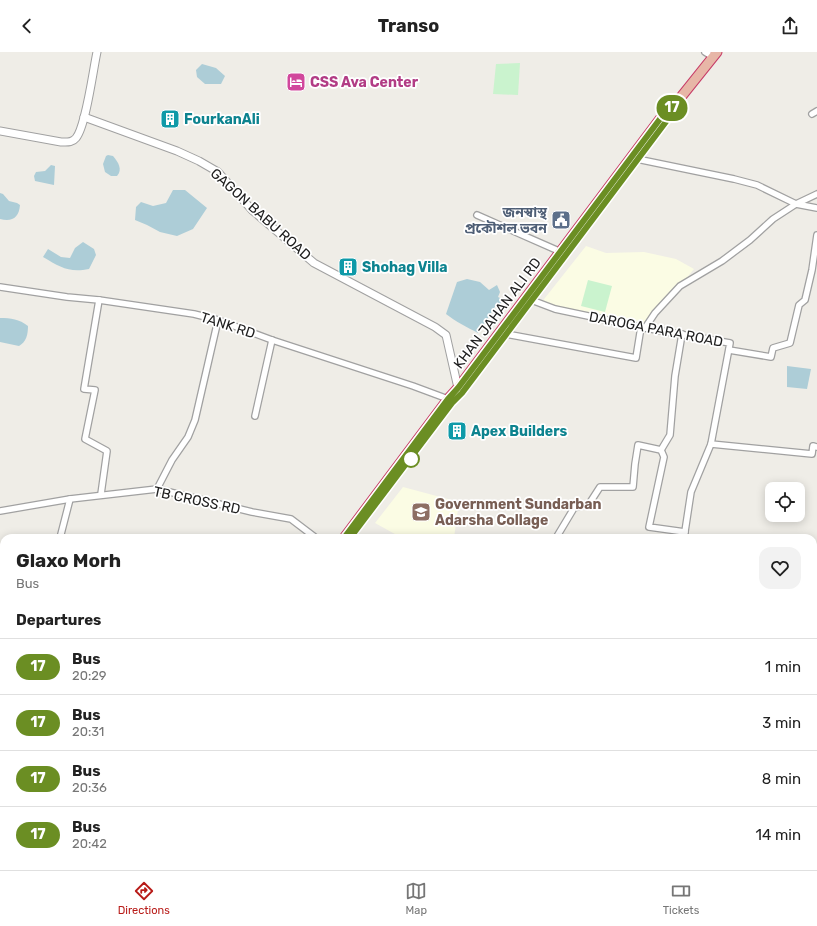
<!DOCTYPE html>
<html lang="en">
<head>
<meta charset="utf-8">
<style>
	body { margin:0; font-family:Rubik,"Noto Sans Bengali",sans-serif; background:#f2f2f2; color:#222; height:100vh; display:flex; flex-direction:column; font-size:15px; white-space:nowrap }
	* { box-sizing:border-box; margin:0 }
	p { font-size:13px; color:#767676 }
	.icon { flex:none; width:22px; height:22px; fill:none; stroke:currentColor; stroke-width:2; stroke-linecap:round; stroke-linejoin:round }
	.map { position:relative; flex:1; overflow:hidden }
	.details { position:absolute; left:0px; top:482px; width:817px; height:336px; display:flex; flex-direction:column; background:#fff; border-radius:12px 12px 0 0; box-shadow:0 2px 10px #0003 }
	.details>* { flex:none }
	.badge { padding:0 8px; border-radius:13px; font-size:14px; line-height:26px }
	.buttons { position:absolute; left:765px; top:430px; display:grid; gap:8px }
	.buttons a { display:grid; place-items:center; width:40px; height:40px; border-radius:8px; background:#fff; box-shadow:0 2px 10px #0003; font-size:20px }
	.map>.badge { position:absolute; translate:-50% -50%; box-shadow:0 0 0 2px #fff }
	h2 { padding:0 16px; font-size:15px; line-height:36px }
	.round { display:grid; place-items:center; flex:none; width:42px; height:42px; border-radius:12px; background:#f2f2f2 }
	.head { display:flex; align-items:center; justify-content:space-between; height:68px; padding:0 16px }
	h1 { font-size:19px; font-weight:700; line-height:30px }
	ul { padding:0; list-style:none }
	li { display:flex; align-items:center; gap:12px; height:56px; padding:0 16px; border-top:1px solid #e0e0e0 }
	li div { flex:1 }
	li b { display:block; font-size:15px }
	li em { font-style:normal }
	li .badge { min-width:44px; font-weight:700; text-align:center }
	header { display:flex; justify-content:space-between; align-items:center; height:52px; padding:0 16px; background:#fff; font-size:18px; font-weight:700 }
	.dock { display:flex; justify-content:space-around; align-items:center; height:56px; border-top:1px solid #e0e0e0; background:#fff; font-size:11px; color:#767676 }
	.dock a { display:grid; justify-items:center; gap:2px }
	.dock .selected { color:#b81b18 }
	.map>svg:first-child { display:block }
</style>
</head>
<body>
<header><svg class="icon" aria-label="back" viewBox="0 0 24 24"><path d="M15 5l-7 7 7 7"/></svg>Transo<svg class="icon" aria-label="share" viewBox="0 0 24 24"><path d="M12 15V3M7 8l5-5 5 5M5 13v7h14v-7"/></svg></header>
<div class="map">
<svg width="817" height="818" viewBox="0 0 817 818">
	<rect width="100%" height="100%" fill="#efede7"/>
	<g fill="#fbfce4">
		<path d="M586 194 606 201 644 200 676 207 694 217 645 276 541 251Z"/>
		<path d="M403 435 459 450 454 486H402L375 471Z"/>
	</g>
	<path fill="#abc5b0" d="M218 814H281L279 818H238Z"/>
	<g fill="#caf3ce">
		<path d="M520 11 518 43 493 42 496 12Z"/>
		<path d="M588 228 612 234 605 260 581 254Z"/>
	</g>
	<g fill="#adcdd7">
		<path d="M202 12 216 16 225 24 221 32H205L197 25 196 18Z"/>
		<path d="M108 103 113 104C118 110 123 117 117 124H111L105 120 103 112 106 104Z"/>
		<path d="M51 113 55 114 54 133 35 129 34 124 36 120 45 119Z"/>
		<path d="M173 138H185L207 156 193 177 177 184 160 180 147 173 135 168 136 155 141 150 153 154 166 151Z"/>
		<path d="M0 141 3 142 9 149 17 151 20 153C19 166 12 170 0 167Z"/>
		<path d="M83 190 94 197 96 203 89 217C69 221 60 215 43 205L48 197 61 205 70 206 75 196Z"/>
		<path d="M467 227 480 230 489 238 497 233 500 240 498 245 502 247 500 254 496 253C490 262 485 272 478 281 467 275 456 270 446 262L457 230Z"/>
		<path d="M0 266C11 266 19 267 28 274 28 283 26 290 19 294L0 290Z"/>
		<path d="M787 314 811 317 807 337 787 335Z"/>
		<path d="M711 814H752L753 817 709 818Z"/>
	</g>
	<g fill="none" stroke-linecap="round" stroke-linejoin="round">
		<defs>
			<g id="minor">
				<path d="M705 0 713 5"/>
				<path d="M812 62 817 59"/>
				<path d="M632 106 734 127 757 133 796 152 817 156"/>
				<path d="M477 163 561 200"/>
				<path d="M0 235 67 245 99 248 194 262 218 268 272 288 413 334 448 347"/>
				<path d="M526 246 555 257 645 276 730 291 711 392 691 440 684 486"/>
				<path d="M99 248 84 337 95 338 85 387 107 399 101 442"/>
				<path d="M645 276 655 261 680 234 722 209 750 188 773 167 796 152 817 142"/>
				<path d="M506 282 636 306 641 275"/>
				<path d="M729 298 771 305 773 296 790 291 799 253 805 248 812 218 817 183"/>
				<path d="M255 364 272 288"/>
				<path d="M711 392 812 402 813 394 817 395"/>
				<path d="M661 398 670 383 675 324 682 282"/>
				<path d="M157 437 172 408 188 385 195 368 218 268"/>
				<path d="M0 459 70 447 157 437 252 460 291 467 316 486"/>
				<path d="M60 486 70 447"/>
				<path d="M556 486 574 456 589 452 600 435H633L635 412 638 393 661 398 664 405 649 475 685 480"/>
				<path d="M813 510 817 509"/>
				<path d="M813 590 817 591"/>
				<path d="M0 613 4 614"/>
				<path d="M813 621 814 618H817"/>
				<path d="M813 686 817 687"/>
				<path d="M0 725 4 709"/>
				<path d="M627 814 628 818"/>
				<path d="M427 818V814"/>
				<path d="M805 818V814"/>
			</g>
			<g id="tertiary">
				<path d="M84 65 177 99 199 109 218 120 252 158 314 211 435 275 446 283 458 336"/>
				<path d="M0 79 61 90C67 90 72 91 76 86 86 74 93 18 97 0"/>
				<path d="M0 726 4 727"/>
				<path d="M813 772 817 770"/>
				<path d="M201 814 220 818"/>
				<path d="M549 818 551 814"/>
			</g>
			<g id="trunk">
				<path d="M344 486 448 347 458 336 663 63 673 55 717 0"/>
				<path d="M122 818 123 814"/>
			</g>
		</defs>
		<use href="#minor" stroke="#a1a1a1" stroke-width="8"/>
		<use href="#tertiary" stroke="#a1a1a1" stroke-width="9"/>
		<use href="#trunk" stroke="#c73b67" stroke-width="11"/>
		<use href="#minor" stroke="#fff" stroke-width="5.5"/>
		<use href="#tertiary" stroke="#fff" stroke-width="7"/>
		<use href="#trunk" stroke="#e7b6a7" stroke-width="9"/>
	</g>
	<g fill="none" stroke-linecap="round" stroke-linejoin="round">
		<defs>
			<path id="line" d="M344 486 448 347 458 336 663 63 673 55 668 67 653 87 462 341 452 351 350 486"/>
		</defs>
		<use href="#line" stroke="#fff" stroke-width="9"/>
		<use href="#line" stroke="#6b8e23" stroke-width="6"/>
	</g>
	<defs>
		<symbol id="hotel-square" viewBox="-11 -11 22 22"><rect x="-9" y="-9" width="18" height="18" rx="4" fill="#d1479c" stroke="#fff"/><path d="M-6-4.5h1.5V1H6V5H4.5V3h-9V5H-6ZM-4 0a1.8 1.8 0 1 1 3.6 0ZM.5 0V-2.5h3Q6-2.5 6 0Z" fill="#fff"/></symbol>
		<symbol id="building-square" viewBox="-11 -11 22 22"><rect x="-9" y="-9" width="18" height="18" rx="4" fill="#0f9aa8" stroke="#fff"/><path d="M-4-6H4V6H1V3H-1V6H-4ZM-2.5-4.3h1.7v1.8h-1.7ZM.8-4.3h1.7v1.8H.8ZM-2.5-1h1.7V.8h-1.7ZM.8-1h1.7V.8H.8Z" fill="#fff"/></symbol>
		<symbol id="civic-square" viewBox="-11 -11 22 22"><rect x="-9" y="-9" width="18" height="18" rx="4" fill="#5c6f8a" stroke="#fff"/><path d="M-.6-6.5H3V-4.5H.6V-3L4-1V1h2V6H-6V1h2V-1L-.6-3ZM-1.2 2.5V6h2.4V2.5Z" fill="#fff"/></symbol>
		<symbol id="university-square" viewBox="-11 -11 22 22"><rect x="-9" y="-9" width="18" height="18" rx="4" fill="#8d6e63" stroke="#fff"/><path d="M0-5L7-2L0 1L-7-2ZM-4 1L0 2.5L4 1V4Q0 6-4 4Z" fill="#fff"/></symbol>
	</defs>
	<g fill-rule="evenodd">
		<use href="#hotel-square" x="285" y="19" width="22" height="22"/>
		<use href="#building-square" x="159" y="56" width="22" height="22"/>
		<use href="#civic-square" x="550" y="157" width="22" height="22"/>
		<use href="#building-square" x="337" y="204" width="22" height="22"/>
		<use href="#building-square" x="446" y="368" width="22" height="22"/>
		<use href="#university-square" x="410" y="449" width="22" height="22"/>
	</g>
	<circle fill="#fff" stroke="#6b8e23" stroke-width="2" cx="411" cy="407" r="8"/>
	<g text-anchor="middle" stroke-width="3.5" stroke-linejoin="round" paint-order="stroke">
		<g font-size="14" font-weight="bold" fill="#b23c85" stroke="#fff" text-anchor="start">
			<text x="310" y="35">CSS Ava Center</text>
		</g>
		<g font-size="14" font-weight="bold" fill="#0d838f" stroke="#fff" text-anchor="start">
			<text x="184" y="72">FourkanAli</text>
			<text x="362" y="220">Shohag Villa</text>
			<text x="471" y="384">Apex Builders</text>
		</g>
		<g font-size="14" font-weight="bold" fill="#4e5e75" stroke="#fff" text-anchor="end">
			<text x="547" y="165">জনস্বাস্থ<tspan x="547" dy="16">প্রকৌশল ভবন</tspan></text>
		</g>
		<g font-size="14" fill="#202020" stroke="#fff">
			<text transform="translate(261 162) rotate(42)" y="5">GAGON BABU ROAD</text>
			<text transform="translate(497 261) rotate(-53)" y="5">KHAN JAHAN ALI RD</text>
			<text transform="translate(228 273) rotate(18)" y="5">TANK RD</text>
			<text transform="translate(656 277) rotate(11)" y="5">DAROGA PARA ROAD</text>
			<text transform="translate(197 448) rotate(12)" y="5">TB CROSS RD</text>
		</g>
		<g font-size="14" font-weight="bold" fill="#785e54" stroke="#fff" text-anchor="start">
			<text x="435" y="457">Government Sundarban<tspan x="435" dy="16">Adarsha Collage</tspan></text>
		</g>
	</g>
</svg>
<div class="buttons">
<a><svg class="icon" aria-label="locate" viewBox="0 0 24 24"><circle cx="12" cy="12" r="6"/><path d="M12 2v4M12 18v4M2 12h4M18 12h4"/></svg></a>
</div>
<b class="badge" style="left:672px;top:56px;background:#6b8e23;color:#fff">17</b>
<section class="details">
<div class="head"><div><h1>Glaxo Morh</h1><p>Bus</p></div><a class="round"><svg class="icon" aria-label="heart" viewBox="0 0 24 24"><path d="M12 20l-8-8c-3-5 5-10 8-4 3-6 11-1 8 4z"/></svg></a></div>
<h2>Departures</h2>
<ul>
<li><span class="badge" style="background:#6b8e23;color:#fff">17</span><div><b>Bus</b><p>20:29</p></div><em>1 min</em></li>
<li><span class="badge" style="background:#6b8e23;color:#fff">17</span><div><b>Bus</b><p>20:31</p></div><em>3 min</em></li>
<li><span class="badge" style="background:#6b8e23;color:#fff">17</span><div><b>Bus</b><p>20:36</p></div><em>8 min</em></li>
<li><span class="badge" style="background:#6b8e23;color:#fff">17</span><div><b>Bus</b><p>20:42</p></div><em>14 min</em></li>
</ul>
</section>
</div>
<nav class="dock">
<a class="selected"><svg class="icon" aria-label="directions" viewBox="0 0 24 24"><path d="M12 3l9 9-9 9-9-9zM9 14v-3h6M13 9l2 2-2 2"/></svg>Directions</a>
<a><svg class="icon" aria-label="map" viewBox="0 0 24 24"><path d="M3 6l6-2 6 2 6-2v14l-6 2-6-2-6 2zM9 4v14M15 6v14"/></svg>Map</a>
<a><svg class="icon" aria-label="tickets" viewBox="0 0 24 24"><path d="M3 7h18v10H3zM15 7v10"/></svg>Tickets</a>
</nav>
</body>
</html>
